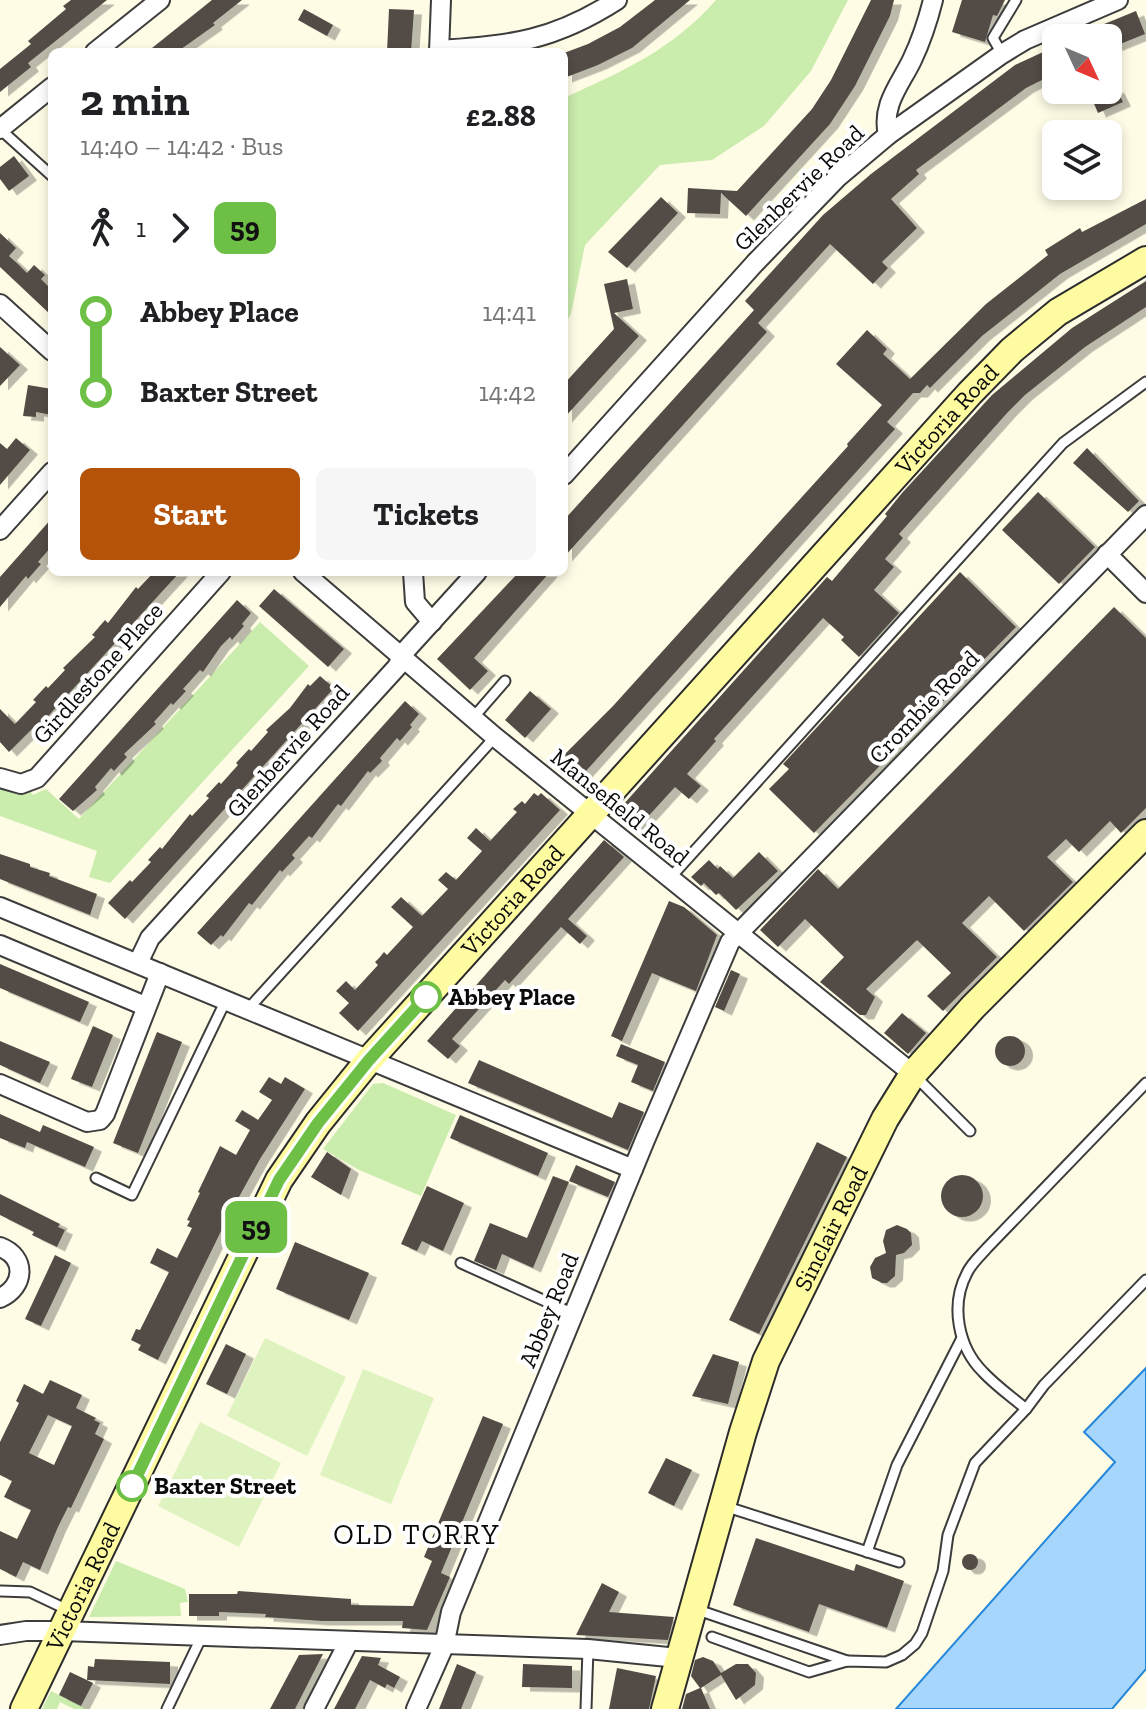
<!DOCTYPE html>
<html lang="en">
<head>
<meta charset="utf-8">
<style>
	body { margin:0; font-family:"Zilla Slab",serif; background:#f6f6f6; color:#202124; height:100vh; display:flex; flex-direction:column; font-size:30px; white-space:nowrap }
	* { box-sizing:border-box; margin:0 }
	p { font-size:26px; color:#757577 }
	.icon { flex:none; width:44px; height:44px; fill:none; stroke:currentColor; stroke-width:2; stroke-linecap:round; stroke-linejoin:round }
	.map { position:relative; flex:1; overflow:hidden }
	.sheet { position:absolute; left:48px; top:48px; width:520px; height:528px; display:flex; flex-direction:column; background:#fff; border-radius:12px; box-shadow:0 4px 12px #0003 }
	.sheet>* { flex:none }
	.badge { padding:0 16px; border-radius:12px; font-size:28px; line-height:52px }
	.needle { width:52px; rotate:134deg }
	.controls { position:absolute; left:1042px; top:24px; display:grid; gap:16px }
	.controls a { display:grid; place-items:center; width:80px; height:80px; border-radius:12px; background:#fff; box-shadow:0 4px 12px #0003; font-size:40px }
	.map>.badge { position:absolute; translate:-50% -50%; box-shadow:0 0 0 4px #fff }
	.legs { display:flex; align-items:center; gap:12px; height:88px; padding:0 32px; font-size:26px }
	.legs p { margin-inline-start:auto }
	.overview { display:flex; align-items:center; justify-content:space-between; height:136px; padding:0 32px }
	h1 { font-size:44px; font-weight:700; line-height:60px }
	.cta { display:flex; gap:16px; margin-top:auto; padding:16px 32px }
	.cta a { flex:1; height:92px; border-radius:12px; background:#b45309; color:#fff; font-size:32px; font-weight:700; line-height:92px; text-align:center }
	.cta a+a { background:#f6f6f6; color:#202124 }
	ul { padding:0 32px; list-style:none }
	li { display:flex; align-items:center; gap:28px; height:80px; font-size:30px }
	li i { display:grid; place-items:center; width:12px; height:100%; margin:0 10px; background:currentColor }
	li i::after { content:''; width:20px; height:20px; margin:-10px; border:6px solid; border-radius:50%; background:#fff }
	li p { margin-inline-start:auto }
	li:first-child i { background:linear-gradient(#0000 50%,currentColor 0) }
	li:last-child i { background:linear-gradient(currentColor 50%,#0000 0) }
	.map>svg:first-child { display:block }
</style>
</head>
<body>
<div class="map">
<svg width="1146" height="1709" viewBox="0 0 1146 1709">
	<defs>
		<filter id="shadow"><feDropShadow dx="8" dy="4.5" stdDeviation="0" flood-color="#0004"/></filter>
	</defs>
	<rect width="100%" height="100%" fill="#fffce6"/>
	<g fill="#caecad">
		<path d="M716 0H848L811 71 764 126 712 160 660 165 585 245 571 314 564 326V98C623 71 672 50 716 0Z"/>
		<path d="M260 622 309 666 110 883 89 877 97 851 0 816V787L17 794 29 790 33 795 46 789 79 819Z"/>
		<path d="M383 1083 456 1115 421 1196 359 1170 323 1149 373 1084Z"/>
		<path d="M116 1561 185 1589 188 1602 180 1603 181 1616 89 1617Z"/>
		<path d="M51 1691 87 1709H74L60 1702 57 1709H42Z"/>
	</g>
	<g fill="#def3c0">
		<path d="M265 1338 346 1377 307 1456 227 1416Z"/>
		<path d="M363 1369 434 1398 391 1504 320 1475Z"/>
		<path d="M200 1422 281 1463 239 1547 158 1506Z"/>
	</g>
	<path fill="#a6d6fc" stroke="#2686d9" stroke-width="2" d="M1146 1368V1669L1112 1709H896L1115 1462 1084 1432Z"/>
	<g fill="#534c45" fill-rule="evenodd" filter="url(#shadow)">
		<path d="M71 0H107L28 63 31 67 0 92V69L31 44 28 41 66 9 63 6Z"/>
		<path d="M212 0H242L213 23 215 25 177 52H147Z"/>
		<path d="M655 0H690L632 48 598 65 564 78V53L588 44 620 27Z"/>
		<path d="M871 0H894L890 16 855 86 830 124 746 216 721 193 720 214 687 213 688 188 737 191 812 109 831 80Z"/>
		<path d="M962 0H1005L997 16 993 15 985 42 952 32Z"/>
		<path d="M304 9 333 25 327 36 298 20Z"/>
		<path d="M389 9 414 10 411 52H387Z"/>
		<path d="M1136 11 1145 34 1108 49V38H1070Z"/>
		<path d="M1056 46V73L1026 88 916 170 919 174 891 199 917 228 882 262 888 268 873 284 830 244 758 323 767 332 564 557V520L754 310 745 301 823 215 871 174 1015 65Z"/>
		<path d="M1116 88 1123 102 1098 113 1092 99Z"/>
		<path d="M14 156 29 176 9 191 0 179V167Z"/>
		<path d="M661 197 678 213 627 268 608 252Z"/>
		<path d="M1146 199V224L1060 274 982 336 930 388 927 385 920 393H913L887 422 895 429 577 781 557 762 613 706 848 446 847 444 882 405 836 364 867 330 887 349 883 354 910 379 986 304 1048 255 1045 250 1080 228 1082 232Z"/>
		<path d="M0 233 16 248 9 256 18 264 27 273 34 265 45 275 41 279 52 290V316L0 267Z"/>
		<path d="M627 279 633 309 614 313 639 336 564 418V384L614 329 604 284Z"/>
		<path d="M1146 281V307L1085 347 1025 395 1008 412 899 534 903 538 885 559 894 567 874 590 899 613 859 657 841 640 844 637 823 618 714 739 716 741 687 774 701 786 689 799 675 787 634 832 614 815 827 577 832 581 887 516 885 514 902 493 992 395 1072 328Z"/>
		<path d="M0 347 20 365 0 386Z"/>
		<path d="M28 385 52 389V415L36 412V417L23 416Z"/>
		<path d="M16 438 30 450 0 485V443L7 449Z"/>
		<path d="M1087 448 1139 501 1128 512 1073 463Z"/>
		<path d="M1038 492 1095 547 1059 584 1002 530Z"/>
		<path d="M52 518V546L38 562 41 564 28 579 26 576 0 607V577Z"/>
		<path d="M154 572H180L41 724 39 722 9 752 0 742V709L15 724 36 702 33 700 46 686 48 688 65 670 63 668 95 637 92 635 105 620 108 623 136 587 138 589Z"/>
		<path d="M519 572H550L474 658 488 671 470 690 437 659Z"/>
		<path d="M960 572 1016 627 814 833 769 789 789 769 783 764Z"/>
		<path d="M274 589 344 649 328 667 259 606Z"/>
		<path d="M237 600 251 613 242 624 244 626 232 640 230 637 221 646 203 672 200 670 183 689 186 691 173 705 171 703 154 722 156 724 124 754 127 757 114 771 111 768 95 787 97 790 73 811 59 799Z"/>
		<path d="M1114 607 1146 638V808L1121 833 1110 821 1079 852 1066 839 1047 857 1073 882 1024 931 989 896 962 923 997 957 943 1011 927 996 951 973 917 940 866 989 875 997 866 1015H860L820 982 844 957 805 919 778 947 760 930 818 869 838 889Z"/>
		<path d="M320 676 334 688 125 919 108 903 130 880 132 882 151 862 148 860 160 847 162 849 190 814 192 816 209 798 206 796 219 782 221 784 238 765 236 763 249 749 251 751 268 732 266 730 290 708 308 684 310 686Z"/>
		<path d="M530 691 551 709 525 738 505 720Z"/>
		<path d="M405 701 419 714 410 725 412 727 400 741 397 738 380 758 382 761 370 773 368 771 341 806 338 804 312 838 309 836 292 855 295 858 282 872 280 870 252 905 249 903 223 937 221 935 211 945 197 933Z"/>
		<path d="M534 793 538 796 541 793 560 810 358 1031 339 1013 349 1003 336 991 346 981 355 990 378 965 375 962 380 957 384 952 387 955 413 927 391 907 401 897 422 916 448 889 438 880 446 872 456 880 482 851 467 838 476 828 490 841 517 812 513 809 522 801 525 804Z"/>
		<path d="M604 840 624 857 568 919 587 936 580 944 561 927 509 984 505 980 452 1039 460 1046 448 1059 427 1041Z"/>
		<path d="M759 852 778 871 736 910 719 893 716 895 704 883 701 886 691 877 709 860 718 869 720 866 733 878Z"/>
		<path d="M0 854 30 864V867L50 873 49 876 97 894 90 915 0 879Z"/>
		<path d="M669 901 684 907 717 935 696 991 652 973 622 1041 611 1036Z"/>
		<path d="M0 964 89 1002 80 1022 0 988Z"/>
		<path d="M731 970 740 974 724 1011 715 1007Z"/>
		<path d="M902 1013 926 1033 908 1054 884 1033Z"/>
		<path d="M93 1026 113 1035 92 1087 71 1079Z"/>
		<path d="M157 1032 182 1042 138 1153 113 1143Z"/>
		<circle cx="1010" cy="1051" r="15"/>
		<path d="M0 1041 50 1062 40 1083 0 1065Z"/>
		<path d="M621 1044 665 1062 653 1091 631 1082 638 1065 616 1056Z"/>
		<path d="M479 1060 612 1118 619 1102 644 1112 628 1150 468 1083Z"/>
		<path d="M269 1077 281 1084 285 1077 305 1089 260 1159 229 1215 158 1360 138 1350 141 1345 131 1340 136 1329 140 1330 169 1272 150 1263 157 1248 177 1258 192 1228 187 1226 190 1221 187 1220 200 1193 198 1192 220 1146 236 1155 250 1130 235 1121 242 1110 258 1120 272 1100 259 1092Z"/>
		<path d="M0 1114 40 1132 43 1125 94 1147 85 1167 27 1142 25 1148 0 1138Z"/>
		<path d="M460 1115 548 1153 538 1176 450 1138Z"/>
		<path d="M817 1142 847 1157 759 1334 729 1320Z"/>
		<path d="M327 1152 351 1169 341 1195 311 1177Z"/>
		<path d="M576 1165 615 1182 608 1197 569 1181Z"/>
		<circle cx="962" cy="1196" r="21"/>
		<path d="M553 1176 569 1182 533 1268 502 1254 496 1270 474 1261 490 1223 527 1238Z"/>
		<path d="M427 1186 464 1203 443 1251 422 1241 417 1251 401 1244Z"/>
		<path d="M0 1194 60 1224 58 1227 65 1230 57 1247 32 1235 34 1232 0 1215Z"/>
		<path d="M897 1225 907 1229 911 1233 912 1245 904 1253 896 1255 895 1276 887 1283H882L872 1278 870 1267 875 1258 886 1253 883 1241 886 1230Z"/>
		<path d="M295 1242 369 1273 349 1320 276 1289Z"/>
		<path d="M55 1255 71 1263 41 1326 25 1319Z"/>
		<path d="M226 1344 246 1354 227 1394 206 1384Z"/>
		<path d="M713 1354 739 1362 728 1404 692 1396Z"/>
		<path d="M50 1380 82 1395 76 1408 96 1418 94 1420 100 1423 95 1434 104 1439 71 1508 68 1507 58 1527 40 1570 23 1562 16 1577 0 1569V1531L17 1539 31 1510 4 1497 12 1481 0 1475V1442L19 1403 16 1401 24 1384 43 1394ZM48 1415 72 1426 54 1465 29 1453Z"/>
		<path d="M483 1416 503 1424 441 1573 450 1577 427 1630 402 1628 403 1621H322L265 1617 266 1614 219 1612V1616H189V1594H237L238 1591 351 1599V1605L413 1606 432 1561 424 1557Z"/>
		<path d="M666 1458 692 1470 674 1506 648 1493Z"/>
		<path d="M756 1538 854 1571 856 1564 904 1581 887 1628 819 1604 809 1632 733 1605Z"/>
		<circle cx="970" cy="1562" r="8"/>
		<path d="M602 1583 619 1592 609 1612 674 1617 668 1640 576 1635Z"/>
		<path d="M323 1654 295 1709H270L299 1655Z"/>
		<path d="M362 1656 381 1658 378 1665 400 1677 394 1688 387 1684 385 1688 370 1680 355 1709H334Z"/>
		<path d="M703 1657 713 1661 721 1673 736 1664H748L756 1673 755 1685 736 1700 721 1675 701 1688 710 1709H682L686 1694 700 1688 691 1676 695 1660Z"/>
		<path d="M95 1659 170 1662V1684L87 1680 88 1666 94 1667Z"/>
		<path d="M457 1664 476 1672 461 1709H439Z"/>
		<path d="M523 1664 572 1666V1688L522 1687Z"/>
		<path d="M617 1668 656 1676 649 1709H609Z"/>
		<path d="M70 1672 93 1683 81 1706 59 1695Z"/>
	</g>
	<g fill="none" stroke-linecap="round" stroke-linejoin="round">
		<defs>
			<g id="lane">
				<path d="M1002 54 993 38 1016 0"/>
				<path d="M0 129 52 176"/>
				<path d="M472 719 505 681"/>
				<path d="M670 878 1063 443 1146 382"/>
				<path d="M249 1008 495 737"/>
				<path d="M916 1077 970 1131"/>
				<path d="M96 1178 132 1195 226 1000"/>
				<path d="M461 1263 574 1314"/>
				<path d="M1026 1409C1012 1397 996 1386 983 1372 958 1347 950 1305 967 1273 971 1264 980 1256 987 1248L1146 1083"/>
				<path d="M724 1506 899 1562"/>
				<path d="M867 1552 897 1465 962 1338"/>
				<path d="M1 1591 30 1592 68 1610"/>
				<path d="M695 1609 847 1661"/>
				<path d="M712 1637 809 1672 847 1661 886 1662 902 1655 915 1644 922 1633 943 1571 948 1535 975 1463 1026 1409 1044 1385 1146 1280"/>
				<path d="M167 1709 202 1636"/>
				<path d="M586 1709 588 1649"/>
			</g>
			<g id="street">
				<path d="M439 50C511 46 555 40 617 0"/>
				<path d="M95 52 160 0"/>
				<path d="M439 52 441 0"/>
				<path d="M0 129 52 87"/>
				<path d="M888 135C881 105 900 85 912 60 921 41 928 20 933 0"/>
				<path d="M0 304 52 351"/>
				<path d="M564 475 755 263 838 177 888 135 1002 54 1025 40 1118 0"/>
				<path d="M0 530 52 472"/>
				<path d="M1107 554 1146 593"/>
				<path d="M303 572 495 737 913 1074"/>
				<path d="M413 572 415 602 432 622"/>
				<path d="M0 778 21 784 37 778 221 572"/>
				<path d="M0 907 633 1169"/>
				<path d="M0 945 145 1006"/>
				<path d="M138 963 150 938 397 667 406 650 477 572"/>
				<path d="M0 1084 87 1122 100 1120 105 1114 160 973"/>
				<path d="M0 1247C27 1257 25 1287 0 1298"/>
				<path d="M0 1635 26 1631H62L588 1649 678 1658"/>
				<path d="M314 1709 348 1643"/>
				<path d="M416 1709 444 1646 451 1612 518 1449 645 1140 730 942 1146 515"/>
			</g>
			<g id="secondary">
				<path id="s1" d="M24 1709 279 1180 318 1123 369 1060 970 393 1012 350 1058 312 1146 260"/>
				<path id="s2" d="M665 1709 743 1432 766 1361 885 1119 913 1074 973 1007 1146 833"/>
			</g>
		</defs>
		<use href="#lane" stroke="#3d3d3d" stroke-width="13"/>
		<use href="#street" stroke="#3d3d3d" stroke-width="22"/>
		<use href="#secondary" stroke="#2c2c2c" stroke-width="30"/>
		<use href="#lane" stroke="#fff" stroke-width="9"/>
		<use href="#street" stroke="#fff" stroke-width="18"/>
		<use href="#secondary" stroke="#fffba1" stroke-width="26"/>
	</g>
	<g fill="none" stroke-linecap="round" stroke-linejoin="round">
		<defs>
			<path id="line-1" d="M132 1486 279 1180 318 1123 369 1060 426 997"/>
		</defs>
		<use href="#line-1" stroke="#fff" stroke-width="18"/>
		<use href="#line-1" stroke="#6ebf45" stroke-width="12"/>
	</g>
	<g fill="#fff" stroke="#6ebf45" stroke-width="4">
		<circle cx="426" cy="997" r="14"/>
		<circle cx="132" cy="1486" r="14"/>
	</g>
	<g text-anchor="middle" stroke-width="8" stroke-linejoin="round" paint-order="stroke">
		<g font-size="24" fill="#0a0a0a" stroke="#fff">
			<text transform="translate(799 188) rotate(-44)" y="8">Glenbervie Road</text>
			<text dy="8" stroke="none"><textPath href="#s1" startOffset="1600">Victoria Road</textPath></text>
			<text transform="translate(98 673) rotate(-48)" y="8">Girdlestone Place</text>
			<text transform="translate(924 707) rotate(-46)" y="8">Crombie Road</text>
			<text transform="translate(288 751) rotate(-48)" y="8">Glenbervie Road</text>
			<text transform="translate(620 807) rotate(39)" y="8">Mansefield Road</text>
			<text dy="8" stroke="none"><textPath href="#s1" startOffset="952">Victoria Road</textPath></text>
			<text dy="8" stroke="none"><textPath href="#s2" startOffset="510">Sinclair Road</textPath></text>
			<text transform="translate(549 1310) rotate(-68)" y="8">Abbey Road</text>
			<text dy="8" stroke="none"><textPath href="#s1" startOffset="136">Victoria Road</textPath></text>
		</g>
		<g font-size="24" font-weight="bold" fill="#0a0a0a" stroke="#fff" text-anchor="start">
			<text x="448" y="1005">Abbey Place</text>
			<text x="154" y="1494">Baxter Street</text>
		</g>
		<g font-size="28" letter-spacing="2" fill="#0a0a0a" stroke="#fff">
			<text x="417" y="1544">OLD TORRY</text>
		</g>
	</g>
</svg>
<div class="controls">
<a><svg class="needle" viewBox="-14 -14 28 28"><path d="M0-13l5 13h-10z" fill="#e53935"/><path d="M0 13l5-13h-10z" fill="#757577"/></svg></a>
<a><svg class="icon" aria-label="layers" viewBox="0 0 24 24"><path d="M12 4l9 5-9 5-9-5zM3 14l9 5 9-5"/></svg></a>
</div>
<b class="badge" style="left:256px;top:1227px;background:#6ebf45;color:#111">59</b>
<section class="sheet">
<div class="overview"><div><h1>2 min</h1><p>14:40 – 14:42 · Bus</p></div><b>£2.88</b></div>
<div class="legs"><svg class="icon" aria-label="walk" viewBox="0 0 24 24"><circle cx="13" cy="4" r="2"/><path d="M13 8l-2 6 4 7M11 14l-3 7M7 12l3-4h3l4 4"/></svg>1<svg class="icon" aria-label="forward" viewBox="0 0 24 24"><path d="M9 5l7 7-7 7"/></svg><b class="badge" style="background:#6ebf45;color:#111">59</b></div>
<ul>
<li><i style="color:#6ebf45"></i><b>Abbey Place</b><p>14:41</p></li>
<li><i style="color:#6ebf45"></i><b>Baxter Street</b><p>14:42</p></li>
</ul>
<div class="cta"><a>Start</a><a>Tickets</a></div>
</section>
</div>
</body>
</html>
